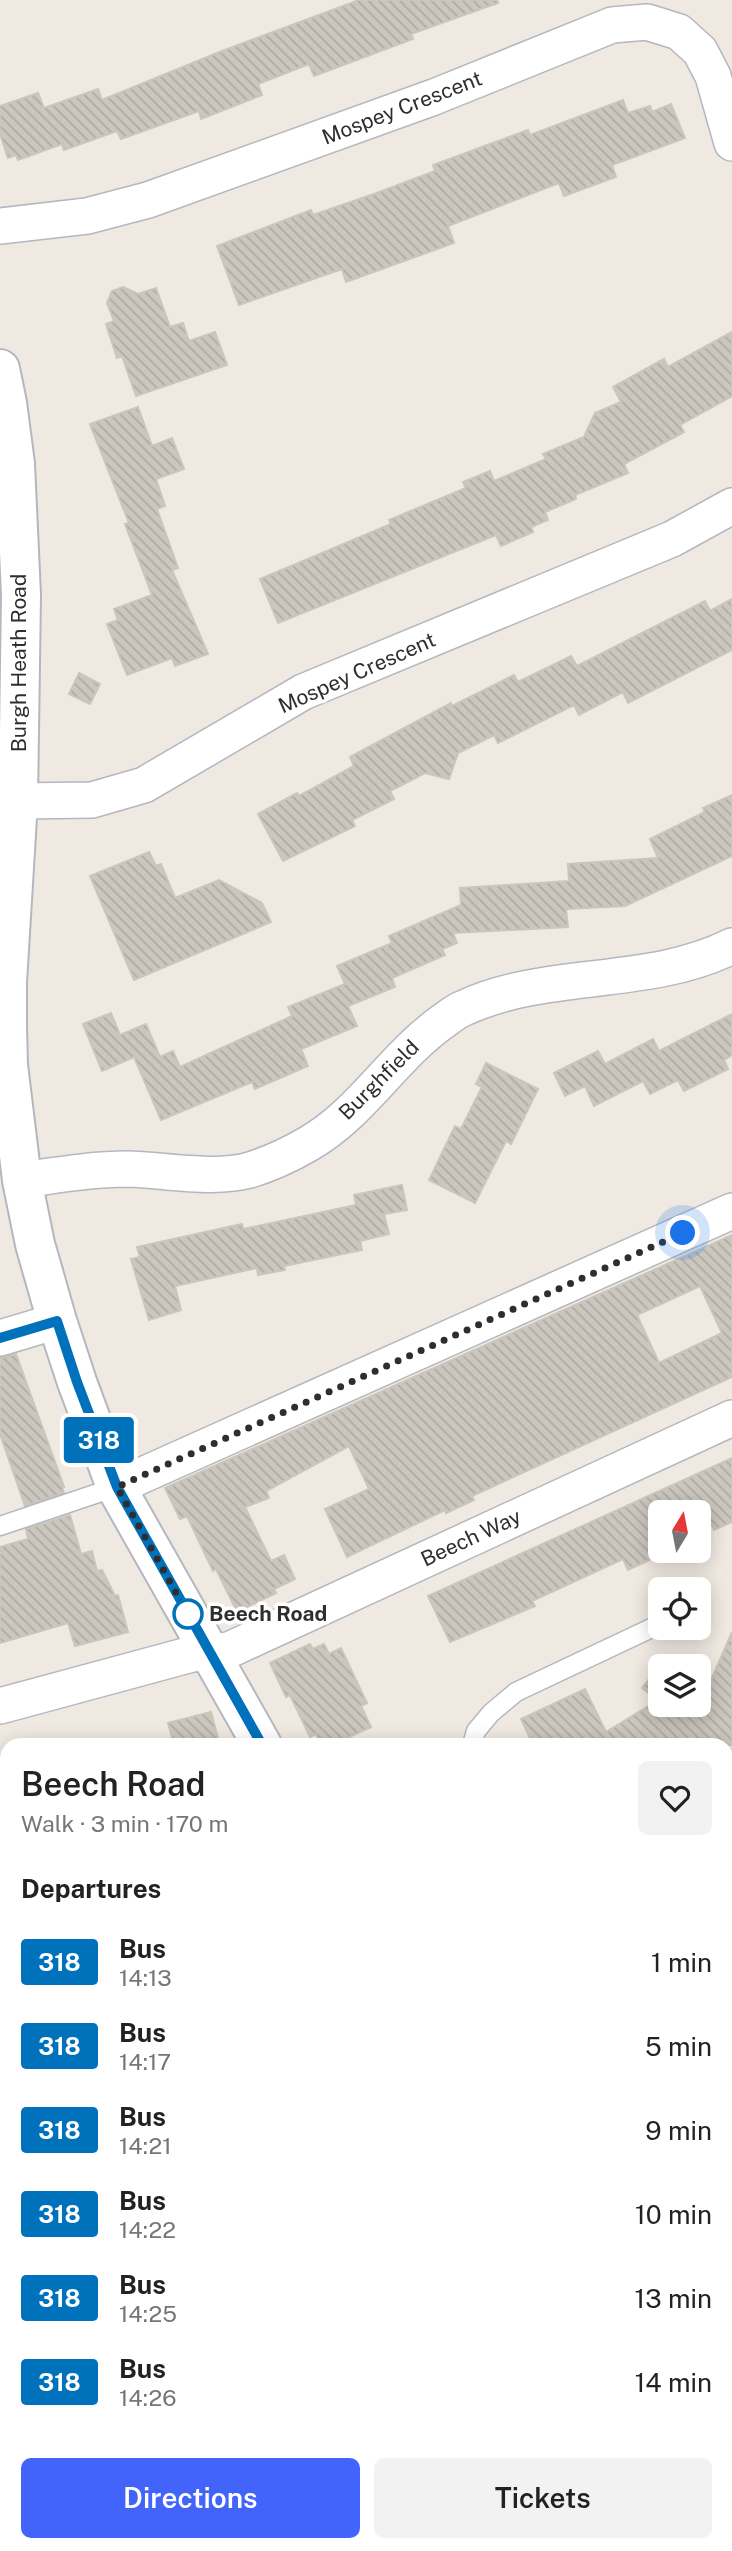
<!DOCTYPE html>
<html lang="en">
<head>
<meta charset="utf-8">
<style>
	body { margin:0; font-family:"Public Sans",sans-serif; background:#f2f2f2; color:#222; height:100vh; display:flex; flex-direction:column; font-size:26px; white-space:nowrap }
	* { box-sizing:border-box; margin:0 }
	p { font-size:23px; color:#767676 }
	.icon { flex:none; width:38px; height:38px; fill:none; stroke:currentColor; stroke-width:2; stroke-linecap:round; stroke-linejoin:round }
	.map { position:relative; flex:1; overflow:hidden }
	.side { position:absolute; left:0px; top:1738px; width:733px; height:814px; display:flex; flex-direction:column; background:#fff; border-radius:21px 21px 0 0; box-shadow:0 4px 18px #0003 }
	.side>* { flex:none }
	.badge { padding:0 14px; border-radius:5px; font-size:24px; line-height:46px }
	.needle { width:46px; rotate:10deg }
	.controls { position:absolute; left:648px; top:1500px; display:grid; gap:14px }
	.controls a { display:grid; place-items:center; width:63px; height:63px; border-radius:10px; background:#fff; box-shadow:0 4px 18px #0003; font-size:35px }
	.you { position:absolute; width:35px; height:35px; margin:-18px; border:5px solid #fff; border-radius:50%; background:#1a73e8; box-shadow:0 0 0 10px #1a73e833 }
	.map>.badge { position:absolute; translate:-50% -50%; box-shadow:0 0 0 4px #fff }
	h2 { padding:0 21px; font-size:26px; line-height:63px }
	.round { display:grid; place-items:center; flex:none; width:74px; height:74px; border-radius:10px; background:#f2f2f2 }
	.overview { display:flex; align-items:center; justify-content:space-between; height:119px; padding:0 21px }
	h1 { font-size:33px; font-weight:600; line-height:52px }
	.primary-button { display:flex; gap:14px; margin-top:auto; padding:14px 21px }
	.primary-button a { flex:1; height:80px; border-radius:10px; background:#4264fb; color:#fff; font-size:28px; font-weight:600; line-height:80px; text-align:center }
	.primary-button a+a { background:#f2f2f2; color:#222 }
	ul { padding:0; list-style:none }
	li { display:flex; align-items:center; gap:21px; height:84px; padding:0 21px }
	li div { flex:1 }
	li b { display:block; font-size:26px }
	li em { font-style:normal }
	li .badge { min-width:77px; font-weight:700; text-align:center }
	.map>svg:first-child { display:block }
</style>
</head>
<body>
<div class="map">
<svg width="732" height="2551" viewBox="0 0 732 2551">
	<defs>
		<pattern id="grass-dots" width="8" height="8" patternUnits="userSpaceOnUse" patternTransform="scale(1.75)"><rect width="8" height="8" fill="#b6e59e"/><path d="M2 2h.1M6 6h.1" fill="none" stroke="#9dc588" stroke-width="1.8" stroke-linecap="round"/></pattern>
		<pattern id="building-back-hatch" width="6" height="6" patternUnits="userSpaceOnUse" patternTransform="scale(1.75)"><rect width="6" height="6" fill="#cbc7bf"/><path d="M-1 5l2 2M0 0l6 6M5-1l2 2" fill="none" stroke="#afaba4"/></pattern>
	</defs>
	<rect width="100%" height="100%" fill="#efe9e1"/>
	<path fill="url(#grass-dots)" d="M732 1856V2100L726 2103V1859Z"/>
	<g fill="url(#building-back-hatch)" stroke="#cbc5ba" stroke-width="2" fill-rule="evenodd">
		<path d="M359 0H497L498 3 411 34 413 39 314 76 309 64 258 84 262 95 201 119 199 111 121 139 117 131 64 150 62 144 18 160 16 155 8 158 0 134V106L38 93 44 108 98 89 102 100 222 51Z"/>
		<path d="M623 100 628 113 650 106 652 112 671 104 685 138 612 165 616 177 564 196 559 183 448 226 454 243 346 282 342 269 239 305 217 246 311 210 313 215 374 194 435 171 433 165 528 130 530 135Z"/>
		<path d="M123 287 138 294 156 288 170 327 183 323 189 341 215 332 227 365 136 396 122 356 117 358 106 324 114 321 107 303 112 291Z"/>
		<path d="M732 332V396L680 425 684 432 624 464 628 473 575 495 576 499 545 512 548 520 531 527 533 532 501 546 496 535 278 623 260 579 391 524 389 520 466 488 463 482 490 471 494 481 546 459 543 454 584 437 595 413 621 402 613 387 664 359 668 367Z"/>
		<path d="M138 407 152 446 172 438 184 469 156 479 165 506 157 509 178 568 172 570 208 654 175 666 172 658 127 675 107 624 118 620 114 609 152 595 125 524 129 523 90 424Z"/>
		<path d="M732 599V650L628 703 623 692 579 715 574 705 498 743 494 735 458 753 449 779 425 773 390 791 394 799 352 820 355 826 283 861 258 814 297 793 299 796 354 766 350 757 451 703 452 706 514 675 518 682 571 656 577 666 705 601 710 611Z"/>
		<path d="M79 673 100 684 90 704 69 694Z"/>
		<path d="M732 795V856L625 906 566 909 568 927 453 933 457 943 442 949 445 955 392 978 395 987 348 1006 357 1026 301 1049 308 1066 255 1089 252 1082 161 1120 134 1057 102 1071 83 1024 111 1013 120 1035 146 1024 160 1057 173 1051 180 1067 292 1016 288 1007 345 984 337 966 392 943 389 936 461 905 460 888 569 881 568 864 658 858 650 839 705 812 703 808Z"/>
		<path d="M149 852 156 866 161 864 175 898 219 880 262 903 271 922 134 980 90 876Z"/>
		<path d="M732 1014V1055L724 1060 728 1069 684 1091 678 1080 650 1094 643 1081 594 1106 585 1086 565 1096 554 1073 598 1051 605 1064 653 1039 659 1051Z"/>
		<path d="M486 1063 538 1089 511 1144 506 1141 475 1203 429 1180 455 1126 461 1129 482 1087 476 1084Z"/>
		<path d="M402 1185 407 1210 384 1214 389 1234 360 1241 362 1250 284 1266 285 1270 258 1275 257 1268 175 1286 181 1310 149 1320 131 1259 140 1257 137 1247 242 1224 243 1229 356 1205 354 1195Z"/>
		<path d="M732 1235V1377L472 1496 474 1500 446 1513 445 1510 347 1557 325 1509 369 1489 349 1446 266 1491 269 1498 245 1507 271 1561 284 1555 295 1579 274 1589 276 1593 237 1612 216 1569 213 1571 187 1516 180 1519 165 1488ZM700 1286 722 1333 659 1363 637 1315Z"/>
		<path d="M16 1354 64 1487H62L64 1493 25 1506 0 1434V1358Z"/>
		<path d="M732 1458V1522L714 1530 706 1512 698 1516V1512H660V1555L628 1570 623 1559 532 1601 535 1606 450 1642 428 1596Z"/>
		<path d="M70 1515 81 1554 92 1551 97 1571 102 1570 115 1596 118 1595 128 1632 75 1646 68 1623 0 1643V1547L28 1539 26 1529Z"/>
		<path d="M732 1632V1745H533L521 1719 585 1689 606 1732 658 1700 642 1688 664 1660 672 1666H660V1704H698V1686L706 1692Z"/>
		<path d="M310 1644 313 1649 324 1644 329 1654 341 1648 367 1703 361 1706 371 1727 332 1745H321L316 1734 310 1737 290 1695 286 1697 270 1663Z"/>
		<path d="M211 1712 220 1745H174L168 1723Z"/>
	</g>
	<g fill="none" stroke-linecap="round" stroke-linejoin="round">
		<defs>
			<g id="lane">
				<path d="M0 1526 116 1487"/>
				<path d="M472 1745 476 1731 491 1713 516 1692 660 1624"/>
				<path d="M482 2551 495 2544"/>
			</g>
			<g id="street">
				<path d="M0 226 87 216 148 200 434 97 612 25 647 22 679 32 700 51 713 76 732 143"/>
				<path d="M18 801 92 800 144 785 303 692 672 539 732 506"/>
				<path d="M22 1180C57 1175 92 1169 128 1169 165 1170 214 1180 250 1170 269 1164 291 1154 308 1144 361 1114 393 1057 442 1022 449 1017 456 1011 464 1008 548 969 648 988 732 946"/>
				<path d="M0 1338 57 1321"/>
				<path d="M116 1487 732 1211"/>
				<path d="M0 1706 192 1654 229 1650 732 1418"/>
			</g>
			<g id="secondary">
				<path d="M0 369 7 403 15 464 21 595 18 801 7 982V1026L8 1065 22 1180 35 1244 57 1321 77 1382 116 1487 262 1745"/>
				<path d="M726 2506 732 2519"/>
			</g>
		</defs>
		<use href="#lane" stroke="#b4b7c1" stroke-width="21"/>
		<use href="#street" stroke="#b4b7c1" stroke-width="38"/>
		<use href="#secondary" stroke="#b4b7c1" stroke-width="42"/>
		<use href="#lane" stroke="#fff" stroke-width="18"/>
		<use href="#street" stroke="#fff" stroke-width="35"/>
		<use href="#secondary" stroke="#fff" stroke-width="38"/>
	</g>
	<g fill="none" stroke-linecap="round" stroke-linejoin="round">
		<defs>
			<path id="line" d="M0 1338 57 1321 77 1382 117 1487 262 1745"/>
		</defs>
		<use href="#line" stroke="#fff" stroke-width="16"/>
		<use href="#line" stroke="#0072bc" stroke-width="10"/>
		<path stroke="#2e2e2e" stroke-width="7" stroke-dasharray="0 12.6" d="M188 1614 117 1487 683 1233"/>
	</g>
	<circle fill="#fff" stroke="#0072bc" stroke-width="3.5" cx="188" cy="1614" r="14"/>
	<g text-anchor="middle" stroke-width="7" stroke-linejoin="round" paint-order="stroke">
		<g font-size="21" fill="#2e2e2e" stroke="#fff">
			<text transform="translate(402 108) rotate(-21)" y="7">Mospey Crescent</text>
			<text transform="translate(19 663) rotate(-90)" y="7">Burgh Heath Road</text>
			<text transform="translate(357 673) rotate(-24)" y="7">Mospey Crescent</text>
			<text transform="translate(379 1080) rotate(-45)" y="7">Burghfield</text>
			<text transform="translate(471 1538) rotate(-25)" y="7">Beech Way</text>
		</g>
		<g font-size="21" font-weight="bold" fill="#2e2e2e" stroke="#fff" text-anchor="start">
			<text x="209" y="1621">Beech Road</text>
		</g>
	</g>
</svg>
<div class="controls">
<a><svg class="needle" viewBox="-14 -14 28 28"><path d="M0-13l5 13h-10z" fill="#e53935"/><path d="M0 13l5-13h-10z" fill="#767676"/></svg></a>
<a><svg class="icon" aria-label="locate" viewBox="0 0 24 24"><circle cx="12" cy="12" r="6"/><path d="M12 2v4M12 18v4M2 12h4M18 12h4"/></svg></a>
<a><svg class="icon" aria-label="layers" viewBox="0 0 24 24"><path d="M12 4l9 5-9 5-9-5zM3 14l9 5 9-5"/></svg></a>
</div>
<div class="you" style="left:683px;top:1233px"></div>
<b class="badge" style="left:99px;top:1440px;background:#0072bc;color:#fff">318</b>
<section class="side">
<div class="overview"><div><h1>Beech Road</h1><p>Walk · 3 min · 170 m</p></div><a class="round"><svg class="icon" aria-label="heart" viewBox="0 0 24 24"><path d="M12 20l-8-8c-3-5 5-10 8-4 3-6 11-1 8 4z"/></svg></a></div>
<h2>Departures</h2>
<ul>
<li><span class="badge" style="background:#0072bc;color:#fff">318</span><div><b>Bus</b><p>14:13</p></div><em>1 min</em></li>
<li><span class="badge" style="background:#0072bc;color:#fff">318</span><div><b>Bus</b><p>14:17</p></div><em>5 min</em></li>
<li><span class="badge" style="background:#0072bc;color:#fff">318</span><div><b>Bus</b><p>14:21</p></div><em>9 min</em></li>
<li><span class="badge" style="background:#0072bc;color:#fff">318</span><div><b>Bus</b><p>14:22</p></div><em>10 min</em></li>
<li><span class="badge" style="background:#0072bc;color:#fff">318</span><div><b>Bus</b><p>14:25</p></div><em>13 min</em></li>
<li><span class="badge" style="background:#0072bc;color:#fff">318</span><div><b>Bus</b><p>14:26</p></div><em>14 min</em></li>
</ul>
<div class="primary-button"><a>Directions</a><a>Tickets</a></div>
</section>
</div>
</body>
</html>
